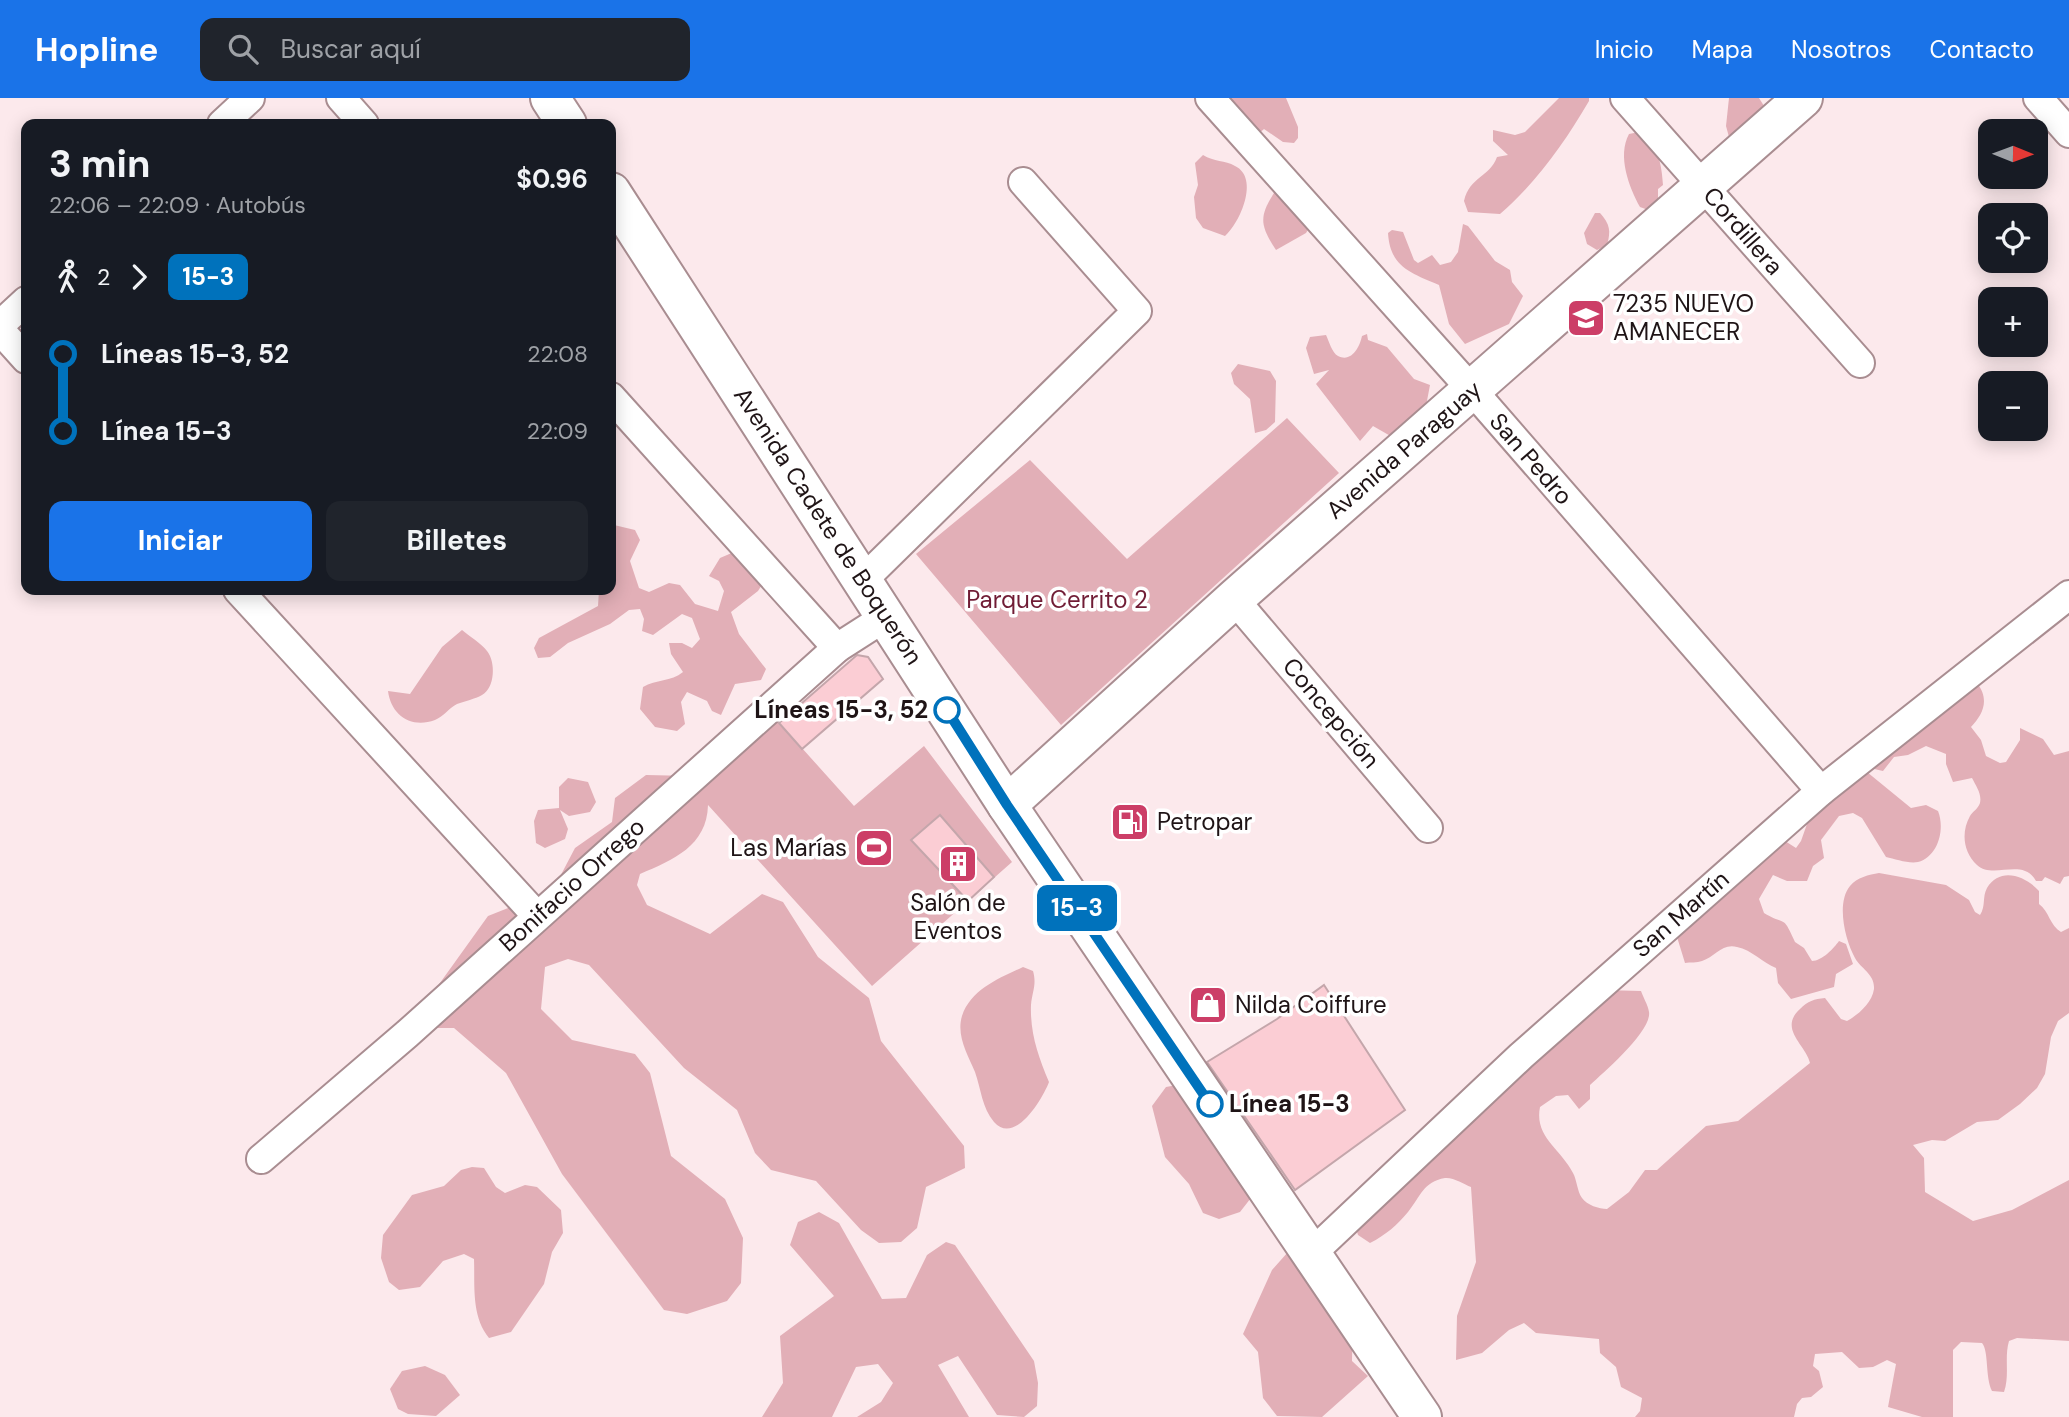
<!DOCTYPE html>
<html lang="es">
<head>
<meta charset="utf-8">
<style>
	body { margin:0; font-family:"DM Sans",sans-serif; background:#20242c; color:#f1f3f6; height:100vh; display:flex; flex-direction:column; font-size:26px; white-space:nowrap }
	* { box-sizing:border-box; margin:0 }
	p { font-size:23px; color:#9ea1a6 }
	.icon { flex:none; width:38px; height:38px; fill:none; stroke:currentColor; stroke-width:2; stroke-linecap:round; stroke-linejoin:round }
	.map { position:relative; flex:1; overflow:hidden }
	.sheet { position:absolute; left:21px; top:21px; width:595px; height:476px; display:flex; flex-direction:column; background:#171b24; border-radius:14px; box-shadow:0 4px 18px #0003 }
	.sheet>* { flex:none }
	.badge { padding:0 14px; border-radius:10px; font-size:24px; line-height:46px }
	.needle { width:46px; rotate:91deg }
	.controls { position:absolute; left:1978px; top:21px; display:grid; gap:14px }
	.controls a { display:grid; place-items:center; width:70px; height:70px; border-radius:14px; background:#171b24; box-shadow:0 4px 18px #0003; font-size:35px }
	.map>.badge { position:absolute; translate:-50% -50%; box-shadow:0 0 0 4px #fff }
	.legs { display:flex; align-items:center; gap:10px; height:77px; padding:0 28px; font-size:23px }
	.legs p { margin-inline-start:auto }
	.overview { display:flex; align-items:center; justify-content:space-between; height:119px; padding:0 28px }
	h1 { font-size:38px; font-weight:700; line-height:52px }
	.cta { display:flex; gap:14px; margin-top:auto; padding:14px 28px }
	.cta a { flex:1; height:80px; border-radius:14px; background:#1a73e8; color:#fff; font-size:28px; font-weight:700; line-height:80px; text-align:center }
	.cta a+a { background:#20242c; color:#f1f3f6 }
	ul { padding:0 28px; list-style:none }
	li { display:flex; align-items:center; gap:24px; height:77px; font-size:26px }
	li i { display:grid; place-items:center; width:10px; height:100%; margin:0 9px; background:currentColor }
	li i::after { content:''; width:18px; height:18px; margin:-9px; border:5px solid; border-radius:50%; background:#171b24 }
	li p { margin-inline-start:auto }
	li:first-child i { background:linear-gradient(#0000 50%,currentColor 0) }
	li:last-child i { background:linear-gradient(currentColor 50%,#0000 0) }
	header { display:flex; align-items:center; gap:42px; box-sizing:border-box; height:98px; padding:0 35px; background:#1a73e8; color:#fff }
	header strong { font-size:33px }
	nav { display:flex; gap:38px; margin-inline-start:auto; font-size:24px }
	.search { width:490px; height:63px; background:#20242c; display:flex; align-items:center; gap:18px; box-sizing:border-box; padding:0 24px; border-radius:14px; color:#9ea1a6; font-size:26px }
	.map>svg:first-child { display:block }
</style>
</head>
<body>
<header>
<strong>Hopline</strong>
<div class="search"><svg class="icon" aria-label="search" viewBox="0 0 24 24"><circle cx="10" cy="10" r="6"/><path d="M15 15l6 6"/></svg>Buscar aquí</div>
<nav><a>Inicio</a><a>Mapa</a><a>Nosotros</a><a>Contacto</a></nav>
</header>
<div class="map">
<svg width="2069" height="1319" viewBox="0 0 2069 1319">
	<rect width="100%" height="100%" fill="#fce9ec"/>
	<g fill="#e2afb7">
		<path d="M1211 0H1286L1298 29V40L1294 45 1283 44 1264 31 1256 38Z"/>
		<path d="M1559 0H1589V3C1565 44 1537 84 1500 116L1468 114 1464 103C1470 78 1489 80 1497 59L1508 57 1493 43V32L1515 37 1525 34Z"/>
		<path d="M1729 0H1759L1764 8 1762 19 1739 44 1729 39 1726 28Z"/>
		<path d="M1639 34C1658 42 1662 69 1663 87L1658 91V103L1651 113 1640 109C1629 89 1617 58 1629 36Z"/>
		<path d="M1203 57C1214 64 1225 62 1235 68 1260 80 1240 125 1225 138L1203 130 1196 120 1194 99 1198 87 1195 65Z"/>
		<path d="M1276 92 1312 125 1306 135 1276 152C1259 126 1259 118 1276 92Z"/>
		<path d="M1595 115H1600C1610 126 1611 133 1607 147L1597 152 1587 146 1584 135Z"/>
		<path d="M1463 126 1468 128 1495 163 1510 172 1512 184 1523 198 1509 226 1465 246 1449 226 1439 187C1411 175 1390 169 1388 135L1392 132 1403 134 1414 162 1418 165 1432 157 1440 167 1451 164 1458 154Z"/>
		<path d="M1367 236 1368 242 1387 249 1414 281 1430 287 1422 329 1394 340 1373 328 1360 343 1316 286 1329 272 1314 276 1306 250 1310 239 1326 237C1329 243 1332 255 1338 258 1352 265 1360 248 1362 238Z"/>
		<path d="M1238 266 1270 273 1276 283 1275 324 1266 332 1255 335 1250 301 1234 286 1231 275Z"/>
		<path d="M1287 320 1339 375 1061 627 916 456 1030 362 1127 461Z"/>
		<path d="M614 427 635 432 640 442 630 463 639 490 649 494 669 485 680 487 695 506 718 513 724 493 719 483 709 478 720 460 741 451 765 482 758 493 731 514 739 536 766 571 761 582 735 586 721 617 712 613 707 603 687 594 681 604 685 626 677 633 655 629 640 611 643 589C656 581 671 584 683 574L671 556 669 545H682L692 550 700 541 692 520 682 516 653 537 642 533 644 521 640 511 629 512 610 526 568 545 550 559 538 560 534 550 539 540 598 508 599 492H611V428Z"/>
		<path d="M462 532C469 538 481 545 487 553 496 564 495 590 482 597 475 601 465 603 457 606 449 610 443 619 435 622 411 631 391 617 388 593L410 596 442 549Z"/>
		<path d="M1977 585C1990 602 1983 616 1971 629L1981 642 1986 658 2000 665 2006 664 2020 642V630L2043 641 2054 657 2069 653V778L2064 779 2060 786 2045 779 2042 783H2036C2023 759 1993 782 1977 767 1963 754 1961 734 1970 718 1973 713 1978 711 1980 705 1982 696 1976 688 1972 680L1953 684 1946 666V656L1926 648 1908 657 1894 659 1883 673 1870 670Z"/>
		<path d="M775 620 854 708 924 648 1012 764 872 888 708 707C707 748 673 762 640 776L637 787 647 807 710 836 762 796 783 804 818 859 869 900 881 943 964 1048 965 1070 926 1089 917 1130 901 1144 879 1145 861 1132 816 1083 771 1072 755 1055 737 1012 684 970 589 867 568 861 545 869 541 911 572 942 635 956 650 975 671 1058 725 1101 743 1140 741 1185 727 1203 687 1216 664 1212 562 1076 506 975 454 930H431L422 910 488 818 553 792 575 750 612 724 615 700 646 677 691 678Z"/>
		<path d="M1867 674 1911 710 1926 707 1938 713C1945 730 1939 758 1918 764 1909 766 1895 761 1886 759L1862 720 1853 715 1839 718 1821 742 1824 760 1813 768 1807 783H1787L1773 777 1759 801 1764 815C1788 829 1782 816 1795 844L1804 850 1812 863C1822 863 1834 850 1839 843L1846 846 1853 866 1836 876 1834 889 1791 901 1778 885 1776 870C1763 865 1752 852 1737 849 1722 845 1715 859 1702 863 1697 865 1690 864 1685 865L1677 839 1785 743 1796 750 1801 743 1813 709Z"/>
		<path d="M568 680 588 684 596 704 590 714 569 718 560 712 568 731 565 741 545 750 536 745 534 723 538 712 559 710V689Z"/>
		<path d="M1879 775 1946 787 1969 802 1975 814 1980 817C1986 808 1982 799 1987 790 2000 768 2026 778 2039 793V806C2049 813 2050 828 2061 834L2069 830V915L2058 923 2051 939 2045 976 2037 990 2020 1006 1998 1022 1977 1024 1945 1043 1932 1042 1913 1047 1924 1060 1925 1094 1973 1123 2012 1112 2069 1082V1243L2017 1240 2009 1243C2004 1260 2010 1277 2004 1294L1992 1293C1985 1279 1989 1253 1982 1245L1961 1244 1953 1252V1319H1922L1888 1309 1896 1266 1887 1262 1873 1269 1859 1270 1842 1254 1815 1256 1813 1268 1819 1273 1823 1289 1811 1299 1802 1300 1797 1306 1794 1319H1635L1640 1313 1642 1300 1621 1289 1616 1269 1600 1255 1599 1241 1536 1235 1524 1225 1509 1232 1482 1255 1456 1262 1457 1218 1476 1164 1471 1089C1464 1086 1453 1079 1445 1080 1423 1084 1421 1098 1408 1114 1397 1127 1386 1137 1370 1145L1358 1137 1355 1127 1603 892 1641 893C1643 899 1648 907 1649 914 1652 933 1604 974 1590 987V1001L1579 1011 1568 997 1556 998 1540 1009C1534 1039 1561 1051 1573 1075 1577 1082 1577 1093 1582 1100 1587 1107 1599 1111 1607 1111L1629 1094 1645 1072H1657L1706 1028 1738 1023 1810 965C1806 947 1778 931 1800 911 1808 903 1814 901 1825 900L1841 921 1847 923C1858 917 1872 905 1874 891 1875 876 1861 871 1855 860 1845 842 1836 805 1850 788 1857 779 1869 777 1879 775Z"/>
		<path d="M1023 869 1033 873C1037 887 1032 894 1031 907 1030 935 1038 958 1049 984 1043 1000 1015 1048 994 1024 982 1010 981 991 975 974 968 957 956 938 962 918 971 891 1000 880 1023 869Z"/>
		<path d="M1177 987 1254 1096 1240 1114 1219 1121 1203 1115 1189 1086 1165 1059 1152 1008 1166 989Z"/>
		<path d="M472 1069 484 1070 496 1089 505 1095 525 1087 537 1089 561 1112 563 1135 552 1154 544 1186 511 1234 489 1240C471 1218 475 1187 474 1161L464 1156 443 1163 420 1189 399 1192 389 1184 381 1160 383 1137 412 1097 444 1088 461 1072Z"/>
		<path d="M819 1114 839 1125 882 1201 906 1200 927 1157 946 1144 955 1147 1034 1263 1038 1285 1037 1308 1024 1319 997 1317 958 1258 938 1267 969 1319H857L881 1304 893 1285 878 1266 856 1269 832 1319H762L783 1285 780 1238 834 1198 790 1147 798 1124Z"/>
		<path d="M1288 1154 1353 1204 1352 1263 1368 1278 1322 1319 1277 1318 1263 1300 1258 1254 1243 1236 1272 1172Z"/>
		<path d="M425 1268 445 1277 460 1297 436 1318 408 1316 398 1311 390 1291 402 1273Z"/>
	</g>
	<g fill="#fbcdd4" stroke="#c4a6ab" stroke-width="2">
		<path d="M857 557 868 559 883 581 802 651 779 625Z"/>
		<path d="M940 717 994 779 968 803 911 742Z"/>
		<path d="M1324 887 1405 1012 1295 1092 1207 964 1277 921Z"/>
	</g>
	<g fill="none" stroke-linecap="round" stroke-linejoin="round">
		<defs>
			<g id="street">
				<path d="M341 0 364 26"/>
				<path d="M1210 0 1472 292 1821 693"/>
				<path d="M1625 0 1860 265"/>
				<path d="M2038 0 2069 35"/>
				<path d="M222 26 250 0"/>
				<path d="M0 227 26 203"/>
				<path d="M0 232 26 261"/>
				<path d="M611 299 837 550"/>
				<path d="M863 482 1137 213 1023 84"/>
				<path d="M238 492 537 818"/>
				<path d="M1234 501 1428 730"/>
				<path d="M261 1061 407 936 837 550 887 518"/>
				<path d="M1311 1156 1521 958 1821 693 2069 497"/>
			</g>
			<g id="secondary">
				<path d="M550 0 567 26"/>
				<path d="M611 94 1007 707 1422 1319"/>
				<path d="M1007 707 1234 501 1803 0"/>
			</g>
		</defs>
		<use href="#street" stroke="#a98d91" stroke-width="32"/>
		<use href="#secondary" stroke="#a98d91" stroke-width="42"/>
		<use href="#street" stroke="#fff" stroke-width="28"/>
		<use href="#secondary" stroke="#fff" stroke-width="38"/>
	</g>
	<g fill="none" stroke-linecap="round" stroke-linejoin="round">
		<defs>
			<path id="line-1" d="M947 612 1007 707 1210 1006"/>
		</defs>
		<use href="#line-1" stroke="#fff" stroke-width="16"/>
		<use href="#line-1" stroke="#0072bc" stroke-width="10"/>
	</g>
	<defs>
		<symbol id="school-square" viewBox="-11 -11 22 22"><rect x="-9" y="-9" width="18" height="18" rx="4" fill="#cc3e67" stroke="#fff"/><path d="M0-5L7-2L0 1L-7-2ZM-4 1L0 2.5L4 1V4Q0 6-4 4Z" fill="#fff"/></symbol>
		<symbol id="fuel-square" viewBox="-11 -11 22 22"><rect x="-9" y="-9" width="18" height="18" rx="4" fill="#cc3e67" stroke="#fff"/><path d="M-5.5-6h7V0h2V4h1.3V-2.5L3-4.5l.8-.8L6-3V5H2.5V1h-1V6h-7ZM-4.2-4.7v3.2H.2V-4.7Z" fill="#fff"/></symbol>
		<symbol id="stadium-square" viewBox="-11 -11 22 22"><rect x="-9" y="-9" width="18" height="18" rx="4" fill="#cc3e67" stroke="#fff"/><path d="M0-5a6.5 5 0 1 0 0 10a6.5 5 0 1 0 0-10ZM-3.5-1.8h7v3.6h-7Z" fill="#fff"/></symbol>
		<symbol id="building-square" viewBox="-11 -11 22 22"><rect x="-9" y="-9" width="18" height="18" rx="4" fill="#cc3e67" stroke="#fff"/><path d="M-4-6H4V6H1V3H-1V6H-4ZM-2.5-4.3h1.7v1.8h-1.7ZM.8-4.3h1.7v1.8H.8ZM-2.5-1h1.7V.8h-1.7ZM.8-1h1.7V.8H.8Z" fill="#fff"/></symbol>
		<symbol id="shop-square" viewBox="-11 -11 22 22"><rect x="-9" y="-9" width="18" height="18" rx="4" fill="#cc3e67" stroke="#fff"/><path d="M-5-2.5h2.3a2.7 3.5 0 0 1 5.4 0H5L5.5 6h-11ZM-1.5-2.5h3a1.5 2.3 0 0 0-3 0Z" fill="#fff"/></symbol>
	</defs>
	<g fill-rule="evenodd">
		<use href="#school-square" x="1564" y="198" width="44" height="44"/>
		<use href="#fuel-square" x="1108" y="702" width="44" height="44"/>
		<use href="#stadium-square" x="852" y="728" width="44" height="44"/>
		<use href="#building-square" x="936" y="744" width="44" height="44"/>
		<use href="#shop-square" x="1186" y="885" width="44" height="44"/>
	</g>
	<g fill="#fff" stroke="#0072bc" stroke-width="3.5">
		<circle cx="947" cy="612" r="12"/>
		<circle cx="1210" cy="1006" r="12"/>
	</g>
	<g text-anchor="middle" stroke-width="7" stroke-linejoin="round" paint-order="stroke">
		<g font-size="24" fill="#1f1416" stroke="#fff">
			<text transform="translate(1743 133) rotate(49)" y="8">Cordillera</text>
			<text transform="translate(1404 352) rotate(-41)" y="8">Avenida Paraguay</text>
			<text transform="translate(1531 361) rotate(49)" y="8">San Pedro</text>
			<text transform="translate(828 428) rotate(57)" y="8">Avenida Cadete de Boquerón</text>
			<text transform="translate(1331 615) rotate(50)" y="8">Concepción</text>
			<text transform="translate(572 787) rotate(-42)" y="8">Bonifacio Orrego</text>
			<text transform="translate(1681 816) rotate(-41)" y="8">San Martín</text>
		</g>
		<g font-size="24" fill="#1f1416" stroke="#fff" text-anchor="start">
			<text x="1613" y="214">7235 NUEVO<tspan x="1613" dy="28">AMANECER</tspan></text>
			<text x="1157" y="732">Petropar</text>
			<text x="847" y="758" text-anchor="end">Las Marías</text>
			<text x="958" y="813" text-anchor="middle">Salón de<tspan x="958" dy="28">Eventos</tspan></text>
			<text x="1235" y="915">Nilda Coiffure</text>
		</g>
		<g font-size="24" fill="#701c35" stroke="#fff">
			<text x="1057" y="510">Parque Cerrito 2</text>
		</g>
		<g font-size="24" font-weight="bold" fill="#1f1416" stroke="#fff" text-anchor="end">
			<text x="928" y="620">Líneas 15-3, 52</text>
			<text x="1229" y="1014" text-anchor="start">Línea 15-3</text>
		</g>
	</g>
</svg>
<div class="controls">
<a><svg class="needle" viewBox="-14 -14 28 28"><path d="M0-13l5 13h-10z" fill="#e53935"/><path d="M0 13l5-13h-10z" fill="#9ea1a6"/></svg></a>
<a><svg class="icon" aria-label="locate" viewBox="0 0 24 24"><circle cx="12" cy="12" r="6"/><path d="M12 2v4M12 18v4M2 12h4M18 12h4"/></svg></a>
<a>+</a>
<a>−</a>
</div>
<b class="badge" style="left:1077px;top:810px;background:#0072bc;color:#fff">15-3</b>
<section class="sheet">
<div class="overview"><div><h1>3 min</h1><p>22:06 – 22:09 · Autobús</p></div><b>$0.96</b></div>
<div class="legs"><svg class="icon" aria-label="walk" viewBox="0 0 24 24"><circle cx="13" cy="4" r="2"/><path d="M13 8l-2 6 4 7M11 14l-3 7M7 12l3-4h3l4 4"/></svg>2<svg class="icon" aria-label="forward" viewBox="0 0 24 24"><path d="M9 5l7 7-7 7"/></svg><b class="badge" style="background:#0072bc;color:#fff">15-3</b></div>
<ul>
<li><i style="color:#0072bc"></i><b>Líneas 15-3, 52</b><p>22:08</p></li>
<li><i style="color:#0072bc"></i><b>Línea 15-3</b><p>22:09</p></li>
</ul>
<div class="cta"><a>Iniciar</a><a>Billetes</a></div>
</section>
</div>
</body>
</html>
